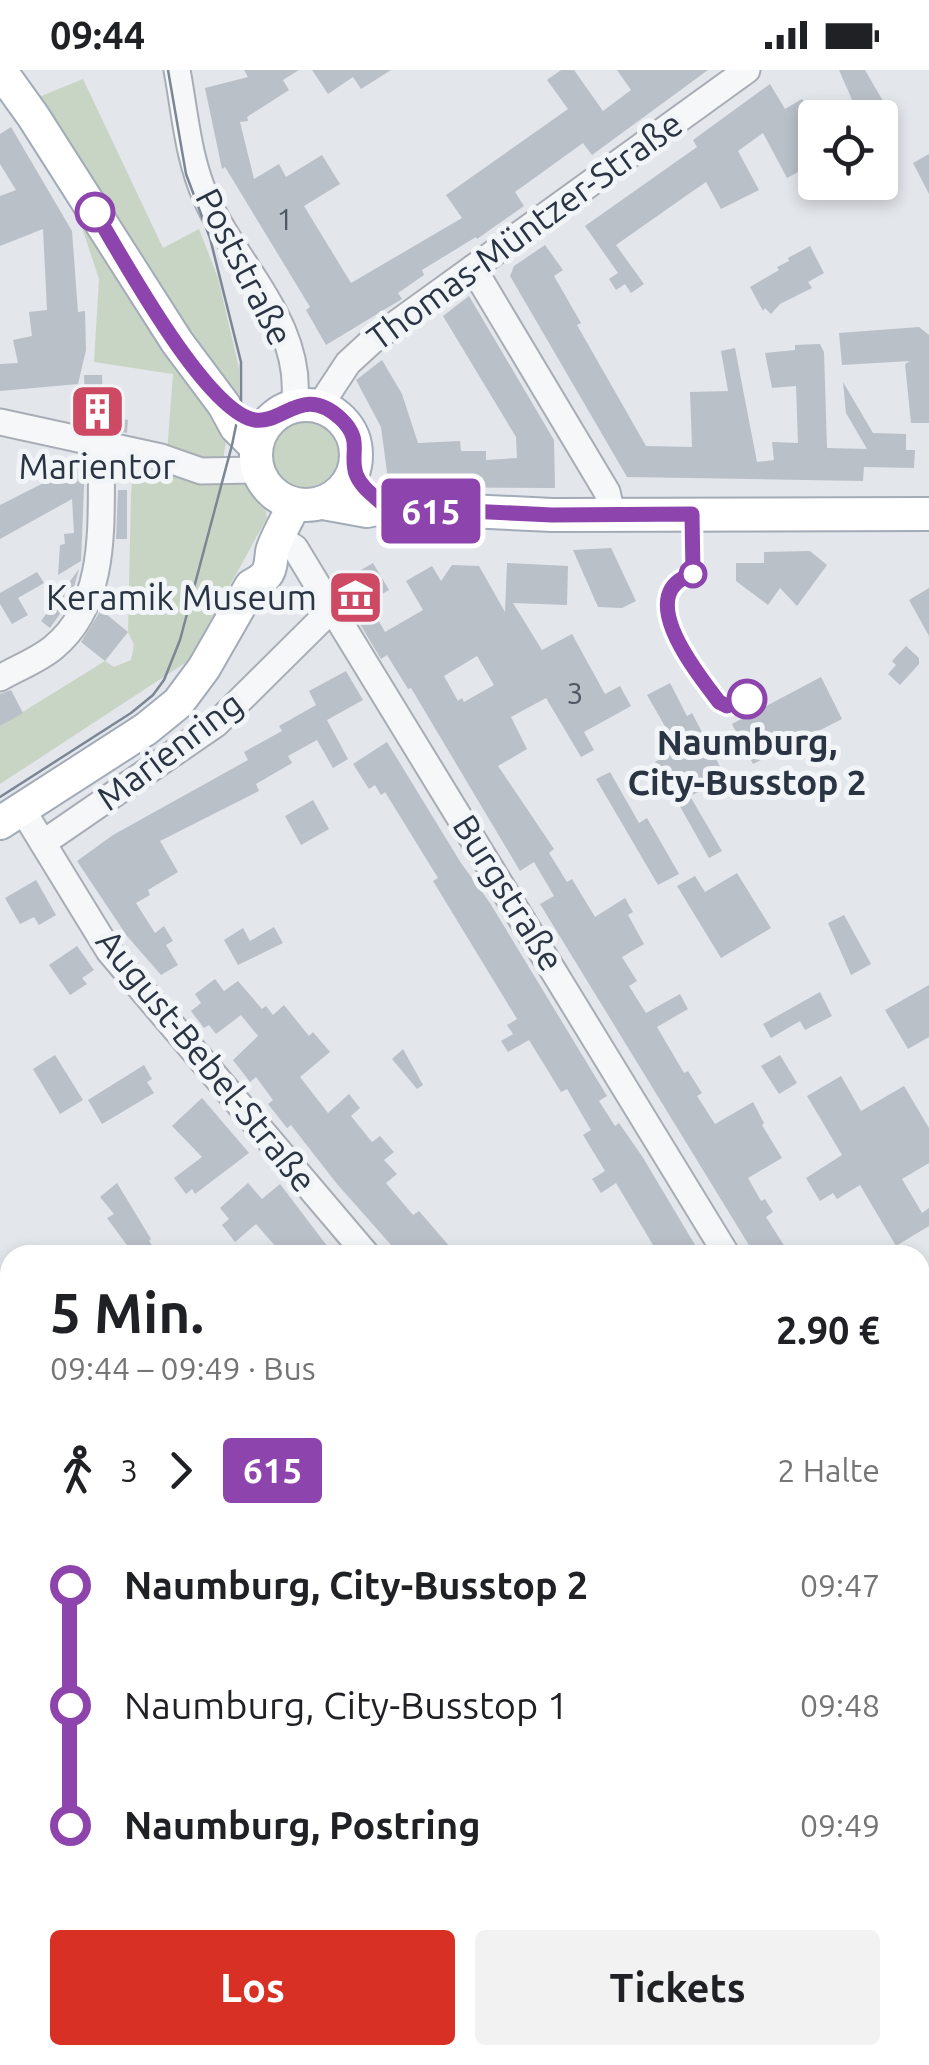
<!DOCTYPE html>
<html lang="de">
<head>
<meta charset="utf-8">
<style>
	body { margin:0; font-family:Ubuntu,sans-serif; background:#f2f2f2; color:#202124; height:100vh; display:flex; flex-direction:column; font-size:38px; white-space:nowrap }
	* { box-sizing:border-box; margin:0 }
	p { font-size:32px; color:#757577 }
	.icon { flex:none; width:55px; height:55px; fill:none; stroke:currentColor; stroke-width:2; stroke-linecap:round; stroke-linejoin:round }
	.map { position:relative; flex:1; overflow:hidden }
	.panel { position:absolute; left:0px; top:1175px; width:930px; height:820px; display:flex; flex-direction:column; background:#fff; border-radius:30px 30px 0 0; box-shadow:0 5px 15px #0003 }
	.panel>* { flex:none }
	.badge { padding:0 20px; border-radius:8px; font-size:35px; line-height:65px }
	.fabs { position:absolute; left:798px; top:30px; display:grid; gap:20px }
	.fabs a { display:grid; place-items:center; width:100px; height:100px; border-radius:10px; background:#fff; box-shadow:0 5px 15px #0003; font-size:50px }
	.map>.badge { position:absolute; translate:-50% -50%; box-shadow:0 0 0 5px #fff }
	.legs { display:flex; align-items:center; gap:15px; height:110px; padding:0 50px; font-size:32px }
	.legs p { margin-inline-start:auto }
	.overview { display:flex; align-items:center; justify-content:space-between; height:170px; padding:0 50px }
	h1 { font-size:55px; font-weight:600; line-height:75px }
	.action { display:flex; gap:20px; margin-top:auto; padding:20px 50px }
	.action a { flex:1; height:115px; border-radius:10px; background:#d93025; color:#fff; font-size:40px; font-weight:600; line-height:115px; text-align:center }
	.action a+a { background:#f2f2f2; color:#202124 }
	ul { padding:0 50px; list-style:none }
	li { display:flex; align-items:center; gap:35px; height:120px; font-size:38px }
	li i { display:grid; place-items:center; width:15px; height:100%; margin:0 12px; background:currentColor }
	li i::after { content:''; width:25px; height:25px; margin:-12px; border:8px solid; border-radius:50%; background:#fff }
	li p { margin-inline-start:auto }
	li:first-child i { background:linear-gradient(#0000 50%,currentColor 0) }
	li:last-child i { background:linear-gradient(currentColor 50%,#0000 0) }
	.status { display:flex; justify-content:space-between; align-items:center; height:70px; padding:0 50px; background:#fff; direction:ltr }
	.status svg { height:28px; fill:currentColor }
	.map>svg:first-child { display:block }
</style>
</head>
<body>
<div class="status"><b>09:44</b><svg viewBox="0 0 49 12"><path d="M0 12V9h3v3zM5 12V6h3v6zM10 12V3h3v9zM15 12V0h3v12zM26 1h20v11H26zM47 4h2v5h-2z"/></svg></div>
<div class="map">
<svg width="929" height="1995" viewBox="0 0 929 1995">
	<rect width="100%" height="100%" fill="#e3e6eb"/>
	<g fill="#c9d5c4">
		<path d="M83 9 163 178 199 159 218 208 239 298V323L228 359 220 409C245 411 265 422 267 448L188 591 0 714V656L105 591 114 597 131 590 134 575 128 562 131 424 134 392 166 396 173 304 94 292 99 209 39 27Z"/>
		<circle cx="306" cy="385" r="41"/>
	</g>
	<g fill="#bac0c8" fill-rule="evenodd">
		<path d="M244 0H299L283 10 289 20 247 47 248 51 240 52 254 109 279 94 286 107 322 85 340 114 304 136 351 213 462 148 446 125 568 39 547 10 561 0H574L603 41 631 20 617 0H708L592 85 583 73 515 122 524 136 477 169 476 167 422 200 424 205 398 223 402 229 326 275 306 240 310 237 225 97 222 99 205 18 248 7Z"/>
		<path d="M312 0H391L361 19 353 7 328 24Z"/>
		<path d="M839 0H865L887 38 870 48H860Z"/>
		<path d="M770 14 785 39 802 29 815 52V93L787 108 763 63 738 81 759 120 721 139 706 112 690 123 616 175 644 214 631 223 625 214 616 220 609 209 618 203 585 156 697 77 693 70Z"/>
		<path d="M11 57 72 161 78 242 85 241 86 280 78 314 0 321V294L18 293 13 270 32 266 29 242 47 240 43 159 0 176V126L16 120 0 94V64Z"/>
		<path d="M929 84V124L913 93Z"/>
		<path d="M545 175 563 200 554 206 581 253 577 255 646 376 692 377 690 322 728 321 721 281 735 278 757 392 774 390 772 372 798 373 796 316 772 318 765 283 795 280V275L820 274 824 282 827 378 867 379 846 343 843 312 873 363 906 364V380H915L914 398 864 397 863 411 627 407 510 206 514 196Z"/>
		<path d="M810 176 824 203 808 212 812 218 780 234 771 244 765 238 763 241 750 217 779 200 777 197 789 191 788 188Z"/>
		<path d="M469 226 554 370 555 418 389 417 381 357 356 310 382 290 402 324 418 373 460 371 461 381H486V390L517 388 516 367 443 246Z"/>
		<path d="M919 257 929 265V353H911L905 294 910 291 842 295 839 263Z"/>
		<path d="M84 305H102L103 327 85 334Z"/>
		<path d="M93 343 128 350 127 363 94 356Z"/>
		<path d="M85 392 81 491 58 505 60 475 65 474 64 464 74 463 72 429 0 469V435Z"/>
		<path d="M118 420H127V469H116Z"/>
		<path d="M611 478 636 531 622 538 598 537 573 480Z"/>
		<path d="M810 481 827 495 797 536 780 518 768 535 736 511V493H764V482Z"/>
		<path d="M373 493 389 520 368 532 385 562 423 540 406 511 432 496 441 511 452 495 479 496 505 542 507 493 568 496 567 535 513 533 542 580 572 564 605 624 620 616 631 636 584 662 594 680 581 687 546 628 511 647 527 679 498 696 554 779 549 783 567 812 572 809 595 847 625 828 633 842 628 845 644 874 622 887 637 911 629 916 646 943 680 924 688 939 657 957 684 1003 688 1001 702 1023 697 1026 715 1054 753 1032 764 1053 762 1055 782 1088 748 1108 761 1131 765 1129 773 1142 766 1147 790 1185H755L540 834 554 826 534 792 520 801 411 618 408 619 387 585 381 589 367 566 337 514ZM477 586 494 615 464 632 462 628 458 631 444 606Z"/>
		<path d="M79 499 71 528 50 558 41 551Z"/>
		<path d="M37 502 44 513 18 528 28 545 12 554 0 534V523Z"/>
		<path d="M929 518V566L909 530Z"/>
		<path d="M101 540 128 562 105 591 81 572Z"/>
		<path d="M906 576 919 588V594L900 615 888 604 896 595 892 591Z"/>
		<path d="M346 601 363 630 327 650 348 689 333 698 317 670 288 686 292 693 256 714 259 721 160 771 178 802 148 820 150 825 136 833 155 863 164 856 173 871 166 875 178 895 161 905 127 866 77 791 113 765 248 690 244 682 282 661 279 656 316 635 309 621Z"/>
		<path d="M821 607 842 649 753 694 732 654Z"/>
		<path d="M670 613 687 646 692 643 726 708 690 726 722 781 709 788 655 692 678 679 647 625Z"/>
		<path d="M11 620 23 643 0 656V624Z"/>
		<path d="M387 672 461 793 490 833 607 1026 599 1031 615 1056 619 1053 642 1086 701 1185H659L616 1113 601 1123 592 1109 605 1101 583 1065 591 1060 567 1019 561 1022 529 970 508 982 501 971 513 964 507 955 517 949 433 811 438 808 385 722 381 725 375 715 369 719 353 694Z"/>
		<path d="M610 702 639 753 647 748 679 804 658 815 596 709Z"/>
		<path d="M313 730 329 759 301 775 285 746Z"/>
		<path d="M737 803 771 858 721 888 677 816 695 806 705 822Z"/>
		<path d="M36 810 56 845 39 855 34 847 20 854 5 828Z"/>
		<path d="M844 845 871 894 851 905 828 853Z"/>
		<path d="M274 857 283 873 238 895 224 870 243 858 250 871Z"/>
		<path d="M77 876 94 900 82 908 87 914 70 925 49 895Z"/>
		<path d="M215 909 224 921 238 911 262 939 266 936 273 945 284 935 309 966 313 962 330 982 300 1007 328 1043 349 1024 360 1038 351 1046 372 1072 380 1066 394 1082 384 1090 397 1104 386 1113 413 1145 419 1141 457 1185H400L337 1114 291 1055 287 1058 268 1034 273 1030 256 1007 250 1012 233 990 258 966 241 945 216 964 209 955 204 958 191 941 201 933 195 924Z"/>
		<path d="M929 915V967L908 979 885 940Z"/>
		<path d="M820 922 832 946 805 960 800 951 771 968 763 954Z"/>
		<path d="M403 979 423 1015 417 1019 392 989Z"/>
		<path d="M55 985 83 1030 60 1044 33 999Z"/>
		<path d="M780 985 797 1013 779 1024 761 996Z"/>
		<path d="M144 995 152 1009 147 1012 154 1023 102 1054 88 1030Z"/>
		<path d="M841 1006 861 1041 904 1016 929 1058V1093L902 1109 922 1143 929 1138V1156L896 1176 860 1115 837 1129 833 1123 820 1131 806 1108 842 1085 807 1026Z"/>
		<path d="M202 1028 249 1083 195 1124 192 1119 186 1124 174 1108 202 1087 172 1056Z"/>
		<path d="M117 1113 151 1169 149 1171 159 1185H134L107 1148 114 1144 100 1127Z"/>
		<path d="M248 1113 262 1129 280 1114 334 1185H283L256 1154 235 1172 222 1155 229 1149 220 1138Z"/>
	</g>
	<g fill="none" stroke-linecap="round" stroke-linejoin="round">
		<defs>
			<g id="minor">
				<path d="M177 0C185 43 188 88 206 128 236 196 306 256 294 336"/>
				<path d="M473 198 607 422 612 443"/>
				<path d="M319 337 348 293 372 271 747 0"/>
				<path d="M0 352 161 387 201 401 258 400"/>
				<path d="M280 468 295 478 332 539 727 1185"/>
				<path d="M0 608C17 598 39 590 54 577 112 529 99 442 102 373"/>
				<path d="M22 739 109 881 367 1185"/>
				<path d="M43 773 216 654 332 539"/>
				<path d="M0 1291 10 1299"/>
				<path d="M920 1482 929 1495"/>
				<path d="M0 1678 10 1672"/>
				<path d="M499 1985 506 1995"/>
				<path d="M798 1985 806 1995"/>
				<path d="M390 1995 404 1985"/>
			</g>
			<g id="major">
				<path d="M0 0 33 46 177 272 224 335 236 357 256 377"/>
				<circle cx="306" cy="385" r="50"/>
				<path d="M323 433 367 441 386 437 552 445 929 444"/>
				<path d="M0 753 146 659 178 633 204 598 251 516C270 506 270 501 272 482 274 471 289 447 294 434"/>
				<path d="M920 1295 929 1288"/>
				<path d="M79 1995 92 1985"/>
			</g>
		</defs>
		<use href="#minor" stroke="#a8adb5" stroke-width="29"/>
		<use href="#major" stroke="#a2abb7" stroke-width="36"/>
		<use href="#minor" stroke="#f6f7f9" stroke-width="25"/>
		<use href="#major" stroke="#fff" stroke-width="32"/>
		<path stroke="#7c8694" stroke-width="2.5" d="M0 727 131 643 153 625 164 610 180 570 232 375 241 331V292L210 168 186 104 168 0"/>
	</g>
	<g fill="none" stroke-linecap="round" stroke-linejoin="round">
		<defs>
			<path id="line-1" d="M95 142C122 187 206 342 255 350 283 354 303 314 340 348 364 370 349 383 356 404 361 418 376 427 386 437L552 445 692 444 693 504C631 523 698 604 719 632L727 636 747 629"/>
		</defs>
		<use href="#line-1" stroke="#fff" stroke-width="22"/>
		<use href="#line-1" stroke="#8e44ad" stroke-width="15"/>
	</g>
	<defs>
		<symbol id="building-square" viewBox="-11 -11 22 22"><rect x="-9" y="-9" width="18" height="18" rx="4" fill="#ce4963" stroke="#f2f5f8"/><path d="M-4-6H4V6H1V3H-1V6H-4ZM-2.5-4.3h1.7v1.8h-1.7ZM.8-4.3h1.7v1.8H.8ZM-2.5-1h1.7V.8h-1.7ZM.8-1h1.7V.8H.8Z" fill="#fff"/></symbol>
		<symbol id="museum-square" viewBox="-11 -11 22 22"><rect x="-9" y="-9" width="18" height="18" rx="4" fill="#ce4963" stroke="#f2f5f8"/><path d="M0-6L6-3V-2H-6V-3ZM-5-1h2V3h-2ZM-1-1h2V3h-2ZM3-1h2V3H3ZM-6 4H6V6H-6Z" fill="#fff"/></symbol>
	</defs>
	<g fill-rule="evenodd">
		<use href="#building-square" x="66" y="310" width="63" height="63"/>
		<use href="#museum-square" x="324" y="496" width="63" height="63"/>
	</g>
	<g fill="#fff" stroke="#8e44ad" stroke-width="5">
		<circle cx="95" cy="142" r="18"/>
		<circle cx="693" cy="504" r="12"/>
		<circle cx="747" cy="629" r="18"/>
	</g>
	<g text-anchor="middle" stroke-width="10" stroke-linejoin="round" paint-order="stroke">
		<g font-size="30" fill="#4e5764">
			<text x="285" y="160">1</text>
			<text x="575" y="634">3</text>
		</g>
		<g font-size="35" fill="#2a3443" stroke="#f2f5f8">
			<text transform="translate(525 161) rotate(-36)" y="12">Thomas-Müntzer-Straße</text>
			<text transform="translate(244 197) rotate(63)" y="12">Poststraße</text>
			<text transform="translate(170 681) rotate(-37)" y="12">Marienring</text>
			<text transform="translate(508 823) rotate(58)" y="12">Burgstraße</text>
			<text transform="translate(206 991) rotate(51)" y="12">August-Bebel-Straße</text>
		</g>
		<g font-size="35" fill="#2a3443" stroke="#f2f5f8">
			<text x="97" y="409">Marientor</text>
			<text x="317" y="540" text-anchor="end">Keramik Museum</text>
		</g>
		<g font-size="35" font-weight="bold" fill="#2a3443" stroke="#f2f5f8">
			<text x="747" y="685">Naumburg,<tspan x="747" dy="40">City-Busstop 2</tspan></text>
		</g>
	</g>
</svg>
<div class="fabs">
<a><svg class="icon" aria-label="locate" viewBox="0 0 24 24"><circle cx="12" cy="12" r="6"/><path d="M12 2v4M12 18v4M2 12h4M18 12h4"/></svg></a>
</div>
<b class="badge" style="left:431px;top:441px;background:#8e44ad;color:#fff">615</b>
<section class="panel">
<div class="overview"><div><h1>5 Min.</h1><p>09:44 – 09:49 · Bus</p></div><b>2.90 €</b></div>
<div class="legs"><svg class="icon" aria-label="walk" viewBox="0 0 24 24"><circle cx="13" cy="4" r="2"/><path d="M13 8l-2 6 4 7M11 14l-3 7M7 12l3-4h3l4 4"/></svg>3<svg class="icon" aria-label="forward" viewBox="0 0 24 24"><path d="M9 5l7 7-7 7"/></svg><b class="badge" style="background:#8e44ad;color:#fff">615</b><p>2 Halte</p></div>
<ul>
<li><i style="color:#8e44ad"></i><b>Naumburg, City-Busstop 2</b><p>09:47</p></li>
<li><i style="color:#8e44ad"></i><span>Naumburg, City-Busstop 1</span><p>09:48</p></li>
<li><i style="color:#8e44ad"></i><b>Naumburg, Postring</b><p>09:49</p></li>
</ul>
<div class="action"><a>Los</a><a>Tickets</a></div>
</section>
</div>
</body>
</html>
